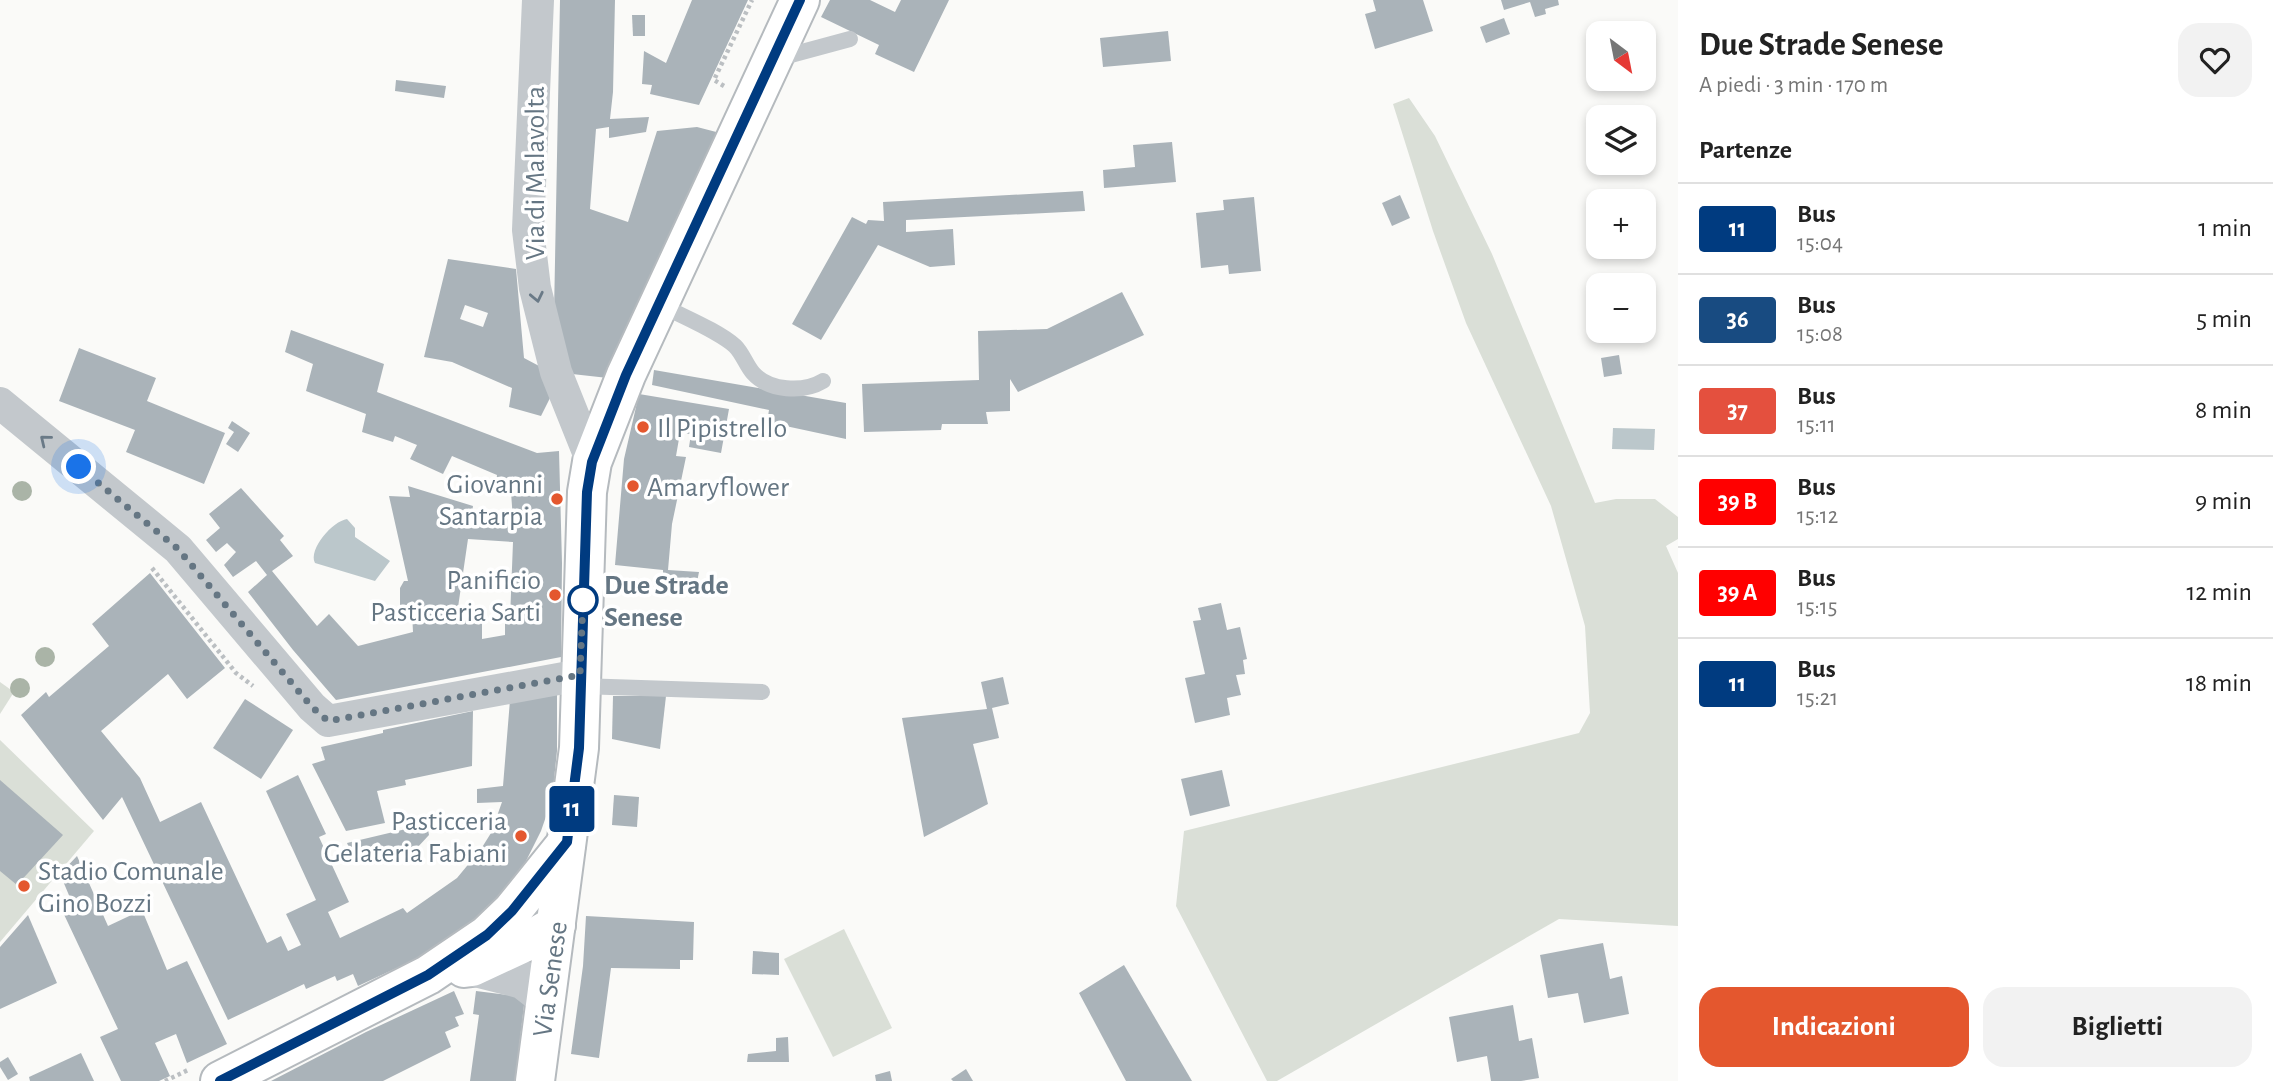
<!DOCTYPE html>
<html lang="it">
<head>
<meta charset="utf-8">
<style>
	body { margin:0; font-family:"Alegreya Sans",sans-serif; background:#f2f2f2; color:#222; height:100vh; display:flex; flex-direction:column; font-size:26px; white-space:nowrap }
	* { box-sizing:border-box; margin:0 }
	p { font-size:23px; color:#767676 }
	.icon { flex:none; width:38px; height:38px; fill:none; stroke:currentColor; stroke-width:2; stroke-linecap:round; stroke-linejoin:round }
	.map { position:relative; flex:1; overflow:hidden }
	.sheet { display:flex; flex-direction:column; background:#fff; width:595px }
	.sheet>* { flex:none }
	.badge { padding:0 14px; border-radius:5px; font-size:24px; line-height:46px }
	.needle { width:46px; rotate:148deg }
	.tools { position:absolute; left:1586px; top:21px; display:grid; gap:14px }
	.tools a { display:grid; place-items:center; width:70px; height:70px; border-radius:14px; background:#fff; box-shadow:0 4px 10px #0003; font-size:35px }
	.you { position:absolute; width:35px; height:35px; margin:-18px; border:5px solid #fff; border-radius:50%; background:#1a73e8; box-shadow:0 0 0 10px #1a73e833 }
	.map>.badge { position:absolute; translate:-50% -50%; box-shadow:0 0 0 4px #fff }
	h2 { padding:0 21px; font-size:26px; line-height:63px }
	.round { display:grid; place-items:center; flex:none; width:74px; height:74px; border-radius:21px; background:#f2f2f2 }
	.head { display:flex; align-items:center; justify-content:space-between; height:119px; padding:0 21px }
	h1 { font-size:33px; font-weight:700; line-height:52px }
	.button { display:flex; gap:14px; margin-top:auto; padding:14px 21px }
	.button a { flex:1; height:80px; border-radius:21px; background:#e4572e; color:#fff; font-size:28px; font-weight:700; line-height:80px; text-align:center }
	.button a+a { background:#f2f2f2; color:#222 }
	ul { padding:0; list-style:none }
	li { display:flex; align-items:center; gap:21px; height:91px; padding:0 21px; border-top:2px solid #e0e0e0 }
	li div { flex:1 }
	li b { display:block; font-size:26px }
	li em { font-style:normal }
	li .badge { min-width:77px; font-weight:700; text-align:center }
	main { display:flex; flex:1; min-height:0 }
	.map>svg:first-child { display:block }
</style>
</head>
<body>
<main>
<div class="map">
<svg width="1678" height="1081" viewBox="0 0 1678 1081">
	<rect width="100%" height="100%" fill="#fafaf8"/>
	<g fill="#dadfd7">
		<path d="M1409 98 1435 136 1492 254 1595 503 1616 499H1655L1678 517V539L1666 546 1678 573V926L1559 919 1277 1081H1267L1176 906 1184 831 1579 733 1590 713 1585 626 1551 506 1466 323 1433 231 1393 104Z"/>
		<path d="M0 682 14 692 0 714Z"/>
		<path d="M0 740 94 831 0 942Z"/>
		<path d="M844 929 892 1028 833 1057 784 959Z"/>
	</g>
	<g fill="#bbc7cb">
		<path d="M1613 428 1655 429 1654 450 1612 449Z"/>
		<path d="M347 519 355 528V537L390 561 375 581 315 563C308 549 333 521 347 519Z"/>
	</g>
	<g fill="#aab3b9" fill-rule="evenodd">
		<path d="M560 0H615L613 92 610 119 649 117 646 132 609 138V127L596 129 590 209 628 222 657 131 697 127 724 134 608 378 563 373 554 314Z"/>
		<path d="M692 0H748L699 105 650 94 652 85 642 84 644 51 666 63Z"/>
		<path d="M830 0H870L895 12 901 0H949L914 72 875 54 879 45 821 17Z"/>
		<path d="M1373 0H1423L1433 31 1375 49 1365 14 1376 11Z"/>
		<path d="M1501 0H1558L1559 5 1545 9 1546 14 1535 17 1530 2 1504 10Z"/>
		<path d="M632 15H645V36H633Z"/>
		<path d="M1504 18 1510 34 1486 43 1480 27Z"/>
		<path d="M1168 31 1171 61 1103 67 1100 38Z"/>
		<path d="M396 80 446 86 444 98 395 91Z"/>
		<path d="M1172 142 1176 182 1104 188 1103 170 1135 167 1133 145Z"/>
		<path d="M1083 191 1085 211 906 220V232L953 229 955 265 930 267 878 245 821 340 792 324 852 217 866 224 868 220 884 221 883 202Z"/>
		<path d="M1400 195 1410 218 1392 226 1382 203Z"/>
		<path d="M1254 197 1261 271 1229 274 1228 265 1201 268 1196 213 1224 210 1223 200Z"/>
		<path d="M448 259 516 269 524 358 541 367 551 396 541 416 509 407 512 388 452 362 424 357ZM465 305 488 313 483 327 460 319Z"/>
		<path d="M1122 292 1144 335 1018 392 1010 379V411L986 412 988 424H942L941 430 864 432 862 384 979 380 978 331 1047 329Z"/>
		<path d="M291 330 384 364 377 392 537 453 559 451 562 563 561 657 336 700 293 650 248 592 267 575 256 561 233 577 224 565 236 552 227 543 216 552 206 540 220 528 209 514 241 488 284 536 280 540 293 556 272 571 317 626 329 614 358 646 413 632 412 613H400V588L404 581H408L389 496 410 497 408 486 473 506 470 526H489V518L513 520 511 492 495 489 497 475 452 456 443 474 410 459 417 445 395 436 393 442 362 432 366 414 306 391 313 364 285 352ZM468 539 513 542 510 619 505 620V635L482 639V619L456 621Z"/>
		<path d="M79 348 156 378 147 401 225 433 204 484 126 452 135 430 59 401Z"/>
		<path d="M1619 355 1622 374 1604 377 1601 358Z"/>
		<path d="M654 370 846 403V439L767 422 769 410 652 385Z"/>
		<path d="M639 394 729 409 721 453 689 447 691 434 680 433 676 456 686 457 672 524 668 570 699 572 697 582 663 580V570L615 565 624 459Z"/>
		<path d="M232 421 250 433 238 452 226 444 234 432 228 428Z"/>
		<path d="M150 573 225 668 187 699 168 674 101 731 140 778 160 822 201 802 267 943 281 936 288 951 301 945 286 914 316 900 266 791 298 775 326 834 319 837 349 902 328 912 340 938 403 908 407 913 457 878 481 849 491 833 502 802 477 803V789L503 786 510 700 557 692V751L552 799 541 831 520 873 489 910 431 952 358 986 353 974 337 981 335 976 306 989 304 984 228 1020 122 797 103 820 21 715 46 692 49 697 109 646 92 624Z"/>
		<path d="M1221 603 1227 630 1240 627 1247 659 1243 660 1245 674 1236 675 1241 695 1227 698 1230 715 1195 723 1185 678 1205 674 1193 621 1201 620 1198 608Z"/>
		<path d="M1003 677 1009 704 992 708 999 738 973 744 988 804 924 837 902 718 987 709 981 682Z"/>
		<path d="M613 696H666L660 749 612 739Z"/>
		<path d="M245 699 293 730 261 779 213 748Z"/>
		<path d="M473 711 472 766 405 780 406 785 377 791 385 823 346 831 312 764 325 760 321 747 383 733V730Z"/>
		<path d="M1222 770 1230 806 1190 816 1181 779Z"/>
		<path d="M0 780 63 835 17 885 0 871Z"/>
		<path d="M614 795 639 797 637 827 612 825Z"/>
		<path d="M427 824 429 835 416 849 355 861 347 843Z"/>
		<path d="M77 856 108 926 142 910 167 970 187 961 227 1044 187 1063 176 1034 155 1043 170 1076 159 1081H121L100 1037 118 1029 60 906 71 900 60 874Z"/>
		<path d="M28 915 57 983 0 1009V947Z"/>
		<path d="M586 916 694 922 693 960H680V969L611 968 599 1058 571 1054 583 966Z"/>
		<path d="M1603 943 1610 979 1622 976 1629 1014 1584 1023 1578 993 1548 998 1540 955Z"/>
		<path d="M753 951 779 953V975L752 974Z"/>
		<path d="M1124 965 1192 1081H1126L1079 993Z"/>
		<path d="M454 991 464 1014 455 1017 459 1026 445 1032 451 1047 383 1081H271L366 1032Z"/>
		<path d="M476 991 525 997 515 1081H470L479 1015 473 1014Z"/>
		<path d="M1513 1005 1519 1041 1532 1038 1539 1078 1521 1081H1491L1487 1056 1457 1062 1449 1017Z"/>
		<path d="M788 1037 789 1062H747L748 1054 776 1051V1038Z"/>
		<path d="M81 1053 94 1081H30L29 1077Z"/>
		<path d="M8 1057 18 1074 8 1080 0 1067V1062Z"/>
		<path d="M966 1069 973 1081H953L951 1079Z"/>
		<path d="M890 1071 892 1081H876L875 1075Z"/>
	</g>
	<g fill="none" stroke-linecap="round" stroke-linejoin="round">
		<defs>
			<g id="primary">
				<path d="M464 968 472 967 528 941 556 925"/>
				<path d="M220 1081 428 975 487 935 512 911 566 844"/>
				<path d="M535 1081 579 748 587 492 592 462 626 375 800 0"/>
			</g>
		</defs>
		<use href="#primary" stroke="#b5babe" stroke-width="42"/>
		<g stroke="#bbbfc2" stroke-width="4.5" stroke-dasharray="3.5 3.5" stroke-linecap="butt">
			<path d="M724 86 714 80 752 0"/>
			<path d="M152 568 236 673 253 686"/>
			<path d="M165 1081 190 1069"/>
		</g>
		<g stroke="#c3c8cc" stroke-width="16">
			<path d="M776 59 850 39"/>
			<path d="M659 304C681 316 717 330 735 346 743 354 746 365 753 373 769 391 803 393 823 381"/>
			<path d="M580 686 762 692"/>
		</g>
		<g stroke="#c3c8cc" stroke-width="32">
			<path d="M538 0 528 230 535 288 556 372 592 462"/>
			<path d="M0 403 178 549 312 707 328 721 580 675"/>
		</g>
		<path stroke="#c3c8cc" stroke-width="38" d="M472 967 523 980 546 998"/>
		<use href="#primary" stroke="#fff" stroke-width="38"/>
	</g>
	<g fill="#aab4a7">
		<circle cx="22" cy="491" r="10"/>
		<circle cx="45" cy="657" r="10"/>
		<circle cx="20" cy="688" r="10"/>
	</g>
	<defs><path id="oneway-chevron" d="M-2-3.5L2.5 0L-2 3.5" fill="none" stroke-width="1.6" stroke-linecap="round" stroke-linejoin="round" transform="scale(1.75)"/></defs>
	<g stroke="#6a7a87">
		<use href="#oneway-chevron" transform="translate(537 297) rotate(78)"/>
		<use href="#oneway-chevron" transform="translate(45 440) rotate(-141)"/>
	</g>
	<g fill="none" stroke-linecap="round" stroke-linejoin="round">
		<defs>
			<path id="line" d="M220 1081 428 975 487 935 512 911 567 842 579 748 587 492 592 462 626 375 800 0"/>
		</defs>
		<use href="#line" stroke="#fff" stroke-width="16"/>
		<use href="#line" stroke="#003b80" stroke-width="10"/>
		<path stroke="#657683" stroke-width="7" stroke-dasharray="0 12.6" d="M79 467 178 549 312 707 328 721 580 675 583 600"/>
	</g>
	<g fill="#e4572e" stroke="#fff" stroke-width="2.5">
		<circle cx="643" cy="427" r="7"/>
		<circle cx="633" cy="486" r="7"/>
		<circle cx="557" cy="499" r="7"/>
		<circle cx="555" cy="595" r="7"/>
		<circle cx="521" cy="836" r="7"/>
		<circle cx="24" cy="886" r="7"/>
	</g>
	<circle fill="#fff" stroke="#003b80" stroke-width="3.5" cx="583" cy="600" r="14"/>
	<g text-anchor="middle" stroke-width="7" stroke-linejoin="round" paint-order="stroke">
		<g font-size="28" fill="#657683" stroke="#fff">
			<text transform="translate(534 173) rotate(-90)" y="10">Via di Malavolta</text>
			<text transform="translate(549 979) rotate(-82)" y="10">Via Senese</text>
		</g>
		<g font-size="28" fill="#657683" stroke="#fff" text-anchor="start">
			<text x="657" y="437">Il Pipistrello</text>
			<text x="543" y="493" text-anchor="end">Giovanni<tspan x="543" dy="32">Santarpia</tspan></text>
			<text x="647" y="496">Amaryflower</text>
			<text x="541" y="589" text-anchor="end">Panificio<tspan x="541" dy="32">Pasticceria Sarti</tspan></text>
			<text x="507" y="830" text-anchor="end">Pasticceria<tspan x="507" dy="32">Gelateria Fabiani</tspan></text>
			<text x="38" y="880">Stadio Comunale<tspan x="38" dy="32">Gino Bozzi</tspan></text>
		</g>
		<g font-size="28" font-weight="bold" fill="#657683" stroke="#fff" text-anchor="start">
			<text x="604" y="594">Due Strade<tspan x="604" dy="32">Senese</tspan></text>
		</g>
	</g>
</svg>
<div class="tools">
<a><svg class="needle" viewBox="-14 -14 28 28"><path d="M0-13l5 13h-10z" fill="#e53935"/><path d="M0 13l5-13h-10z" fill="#767676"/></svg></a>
<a><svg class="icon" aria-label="layers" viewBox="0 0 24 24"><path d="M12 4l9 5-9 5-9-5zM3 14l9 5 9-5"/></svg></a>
<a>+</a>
<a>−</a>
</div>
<div class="you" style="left:79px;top:467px"></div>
<b class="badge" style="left:572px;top:809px;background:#003b80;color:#fff">11</b>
</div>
<section class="sheet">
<div class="head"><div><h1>Due Strade Senese</h1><p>A piedi · 3 min · 170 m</p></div><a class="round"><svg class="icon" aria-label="heart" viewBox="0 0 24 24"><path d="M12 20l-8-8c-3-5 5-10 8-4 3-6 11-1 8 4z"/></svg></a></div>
<h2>Partenze</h2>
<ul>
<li><span class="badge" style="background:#003b80;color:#fff">11</span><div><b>Bus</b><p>15:04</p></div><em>1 min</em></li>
<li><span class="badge" style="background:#184b81;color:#fff">36</span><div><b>Bus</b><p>15:08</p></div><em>5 min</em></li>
<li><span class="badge" style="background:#e4503e;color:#fff">37</span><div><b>Bus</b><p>15:11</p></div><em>8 min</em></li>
<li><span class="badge" style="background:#f00;color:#fff">39 B</span><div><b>Bus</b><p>15:12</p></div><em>9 min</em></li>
<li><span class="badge" style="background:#f00;color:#fff">39 A</span><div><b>Bus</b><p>15:15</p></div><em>12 min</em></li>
<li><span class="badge" style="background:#003b80;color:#fff">11</span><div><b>Bus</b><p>15:21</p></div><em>18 min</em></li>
</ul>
<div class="button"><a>Indicazioni</a><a>Biglietti</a></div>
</section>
</main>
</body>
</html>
